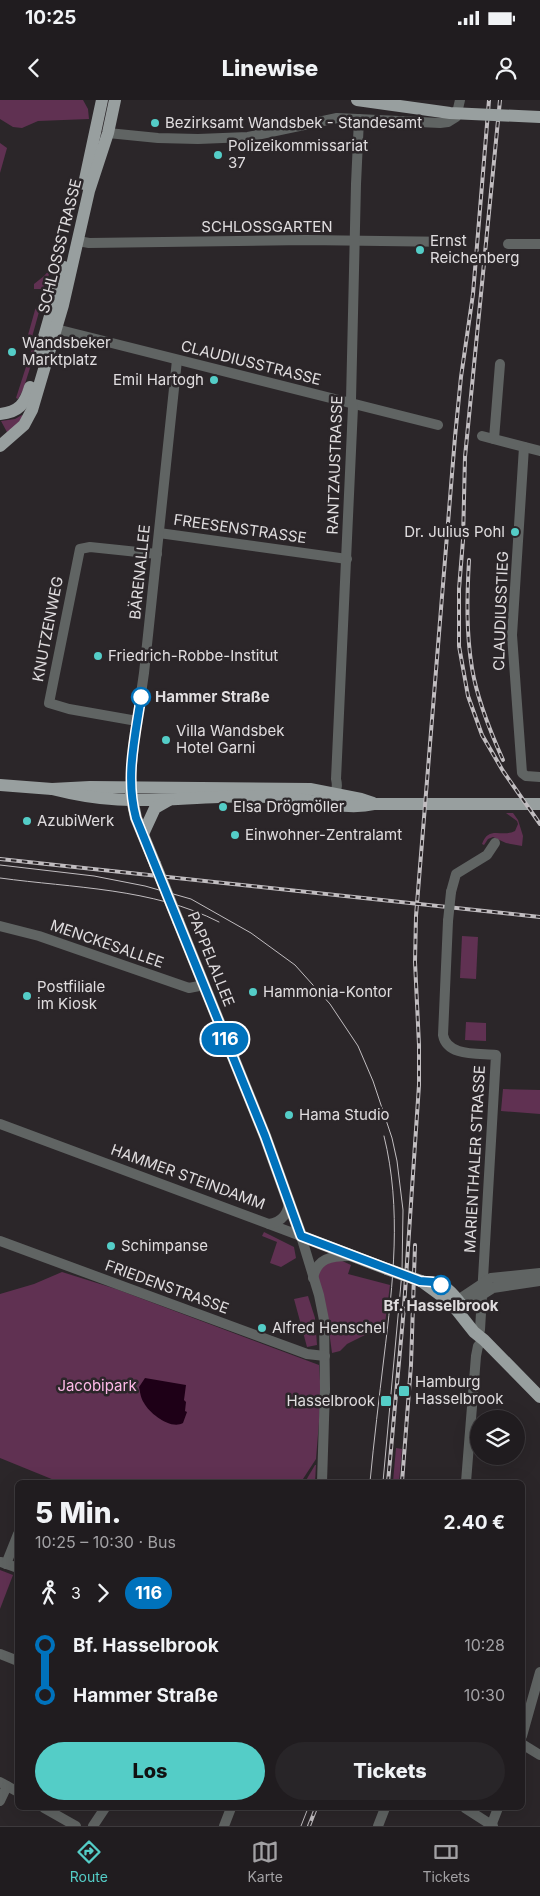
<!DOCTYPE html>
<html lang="de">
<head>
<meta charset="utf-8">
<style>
	body { margin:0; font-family:Inter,sans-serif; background:#282528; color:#f1f3f6; height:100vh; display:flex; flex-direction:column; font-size:19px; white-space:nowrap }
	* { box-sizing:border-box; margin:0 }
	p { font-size:16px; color:#a2a1a4 }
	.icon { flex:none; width:28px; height:28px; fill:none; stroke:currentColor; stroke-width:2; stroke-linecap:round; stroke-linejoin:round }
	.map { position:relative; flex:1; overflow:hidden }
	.panel { position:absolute; left:15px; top:1380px; width:510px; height:330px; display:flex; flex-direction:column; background:#201c1f; border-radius:8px; box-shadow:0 5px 20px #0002,0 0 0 1px #3d3a3d }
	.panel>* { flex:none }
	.badge { padding:0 10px; border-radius:16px; font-size:18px; line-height:32px }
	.tools { position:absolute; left:470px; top:1310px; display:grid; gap:10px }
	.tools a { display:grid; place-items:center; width:55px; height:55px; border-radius:50%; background:#201c1f; box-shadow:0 5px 20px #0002,0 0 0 1px #3d3a3d; font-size:25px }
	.map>.badge { position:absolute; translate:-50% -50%; box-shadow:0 0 0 2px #fff }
	.legs { display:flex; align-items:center; gap:8px; height:55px; padding:0 20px; font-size:16px }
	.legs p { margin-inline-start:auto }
	.head { display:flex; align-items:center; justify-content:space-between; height:85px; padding:0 20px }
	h1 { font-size:28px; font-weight:800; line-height:38px }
	.cta { display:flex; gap:10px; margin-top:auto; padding:10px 20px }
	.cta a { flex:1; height:58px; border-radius:30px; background:#54cdc7; color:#111; font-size:20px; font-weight:800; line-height:58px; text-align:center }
	.cta a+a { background:#282528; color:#f1f3f6 }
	ul { padding:0 20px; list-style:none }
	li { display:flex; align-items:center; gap:18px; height:50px; font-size:19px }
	li i { display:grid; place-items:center; width:8px; height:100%; margin:0 6px; background:currentColor }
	li i::after { content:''; width:12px; height:12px; margin:-6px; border:4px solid; border-radius:50%; background:#201c1f }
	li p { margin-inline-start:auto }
	li:first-child i { background:linear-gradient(#0000 50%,currentColor 0) }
	li:last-child i { background:linear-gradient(currentColor 50%,#0000 0) }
	.status { display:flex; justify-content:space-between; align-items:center; height:35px; padding:0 25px; background:#201c1f; direction:ltr }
	.status svg { height:14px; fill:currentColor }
	header { display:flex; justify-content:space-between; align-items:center; height:65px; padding:0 20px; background:#201c1f; font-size:22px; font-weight:800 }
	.tabs { display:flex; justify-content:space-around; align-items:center; height:70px; border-top:1px solid #3d3a3d; background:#201c1f; font-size:14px; color:#a2a1a4 }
	.tabs a { display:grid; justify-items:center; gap:2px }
	.tabs .current { color:#54cdc7 }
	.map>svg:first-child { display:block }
</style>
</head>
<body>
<div class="status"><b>10:25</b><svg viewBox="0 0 49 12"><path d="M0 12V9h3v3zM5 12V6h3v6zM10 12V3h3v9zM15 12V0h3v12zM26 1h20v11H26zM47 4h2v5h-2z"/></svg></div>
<header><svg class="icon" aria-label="back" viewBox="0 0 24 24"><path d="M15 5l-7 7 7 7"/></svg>Linewise<svg class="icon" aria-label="person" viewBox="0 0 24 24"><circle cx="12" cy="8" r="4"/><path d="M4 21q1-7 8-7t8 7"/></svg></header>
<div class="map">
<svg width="540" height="1726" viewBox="0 0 540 1726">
	<rect width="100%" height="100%" fill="#2b2629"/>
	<g fill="#603152">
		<path d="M0 0H83L88 9 89 19 38 21 22 28 13 27 0 19Z"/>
		<path d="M0 43 7 48 0 73Z"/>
		<path d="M52 167 43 189H34V184L44 176Z"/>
		<path d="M44 194 32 237 28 235 35 210Z"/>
		<path d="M33 245 37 246 23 290 18 299 16 298Z"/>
		<path d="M22 315 23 319 8 334 1 321 15 319Z"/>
		<path d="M506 713H513L518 720 523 736 522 746 506 743 493 737 488 739 484 745 482 744C489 725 501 738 515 731L518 724 517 721Z"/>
		<path d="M462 836 478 837 476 879 460 878Z"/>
		<path d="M466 922 486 923V941L465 940Z"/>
		<path d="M503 989 540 990V1014L501 1011Z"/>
		<path d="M264 1132 294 1147 296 1158 281 1167 270 1163 277 1142 262 1136Z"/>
		<path d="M340 1160 351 1165 348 1174 390 1185 384 1231 366 1229 365 1235 347 1244 340 1251 332 1253 326 1208 318 1178 320 1168 323 1164Z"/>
		<path d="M62 1172 116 1189 319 1265 321 1297 316 1359 301 1382H59L0 1358V1194L34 1184Z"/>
		<path d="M308 1196 315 1218 317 1245 307 1247 294 1199Z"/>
		<path d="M396 1348 402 1349 399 1382H393Z"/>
		<path d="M315 1365H316L315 1382H305Z"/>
		<path d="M0 1470 13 1475 0 1509Z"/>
	</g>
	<path fill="#1e0017" d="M145 1278 186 1285 184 1300 186 1302 185 1311 187 1312 183 1323C171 1330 150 1314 144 1303 141 1299 140 1292 139 1287Z"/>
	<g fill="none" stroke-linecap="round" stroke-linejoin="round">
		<g stroke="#606463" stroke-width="10">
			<path d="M108 33 158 38 198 39 248 37 337 18 440 23 448 22 456 17 460 0"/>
			<path d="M78 141 89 143 306 140 457 142"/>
			<path d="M508 144H540"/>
			<path d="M56 229 438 325"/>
			<path d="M482 336 540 351"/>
			<path d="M494 339 500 264"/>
			<path d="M524 347 512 535 522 673 526 676 540 677"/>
			<path d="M159 433 347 459"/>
			<path d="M137 621 69 609 49 603 80 449 90 447 157 454"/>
			<path d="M130 687 134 642 144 573 177 260"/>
			<path d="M329 698C337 694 338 687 336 679L353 307 351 300 356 84 359 19"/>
			<path d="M451 792 456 774 487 755 495 743"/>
			<path d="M448 821 443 935C447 957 479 953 496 955L480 1230"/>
			<path d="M0 826 39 836 189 888 204 885"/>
			<path d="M0 1024 301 1136 319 1195 324 1220 325 1289 322 1382"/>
			<path d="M269 1124C282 1122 289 1113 289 1100"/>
			<path d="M0 1141 307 1254 325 1256"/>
			<path d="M540 1173 491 1178 458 1200 454 1207H463L493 1188 540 1181"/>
			<path d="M313 1178C317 1158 331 1156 349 1156"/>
			<path d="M466 1382 476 1256 478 1246 484 1240"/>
			<path d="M1 1462 18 1468"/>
			<path d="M6 1464 18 1434"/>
			<path d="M0 1554 18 1561"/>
			<path d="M522 1636 540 1572"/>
			<path d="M522 1644 540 1655"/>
			<path d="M0 1682 18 1692"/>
			<path d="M0 1701 7 1686"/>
			<path d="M44 1708 76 1726"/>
			<path d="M465 1708 493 1726"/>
			<path d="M93 1726 105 1708"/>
			<path d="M224 1726 231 1708"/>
			<path d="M378 1726 385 1708"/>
			<path d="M491 1726 498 1708"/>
		</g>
		<g stroke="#989f9f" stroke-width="12">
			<path d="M84 84 102 0"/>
			<path d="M40 251 64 167"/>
			<path d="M0 314C19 312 25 304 30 287"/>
			<path d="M0 346 24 325 32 310 63 205 89 91 108 33 115 0"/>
			<path d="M0 685 52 689 90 687 310 689 361 699 373 703"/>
			<path d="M52 689C72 694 92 698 112 699 148 702 183 698 219 697 239 696 260 697 280 697 312 699 343 711 375 704H540"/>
			<path d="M131 694 136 718 155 764"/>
			<path d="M143 734 155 708 169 700"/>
			<path d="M178 821 265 1036 301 1136 387 1169"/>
			<path d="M421 1181 451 1203 474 1232 484 1240 540 1297"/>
			<path d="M426 1182C444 1182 453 1193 463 1207"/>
		</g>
		<g stroke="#c1bdc0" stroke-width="1">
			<path d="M0 765 94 776 145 786 191 799 251 833 295 865 330 904 358 946 373 981 392 1038 397 1061 403 1110 402 1172 383 1382"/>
			<path d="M0 778C73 788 153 788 219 822"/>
			<path d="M370 1382C374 1340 379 1299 384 1257 393 1183 402 1109 384 1036"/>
			<path d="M301 1726 308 1708"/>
		</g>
		<defs>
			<g id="rail">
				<path d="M500 0 465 357 463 440 459 489V546L468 596 482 635 503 671 540 724"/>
				<path d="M469 460C467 496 466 532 472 568 477 599 490 631 503 660"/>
				<path d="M0 759 540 817"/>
				<path d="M388 1382 404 1207 419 985V945L415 862 416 816 455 337 461 277 473 194 489 0"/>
				<path d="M402 1382 411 1265 415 1145"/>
				<path d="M309 1726 316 1708"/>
			</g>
		</defs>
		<use href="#rail" stroke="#c1bdc0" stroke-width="4"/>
		<use href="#rail" stroke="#2b2629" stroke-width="2" stroke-dasharray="5.5" stroke-linecap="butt"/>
		<path stroke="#606463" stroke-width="10" d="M448 821 451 792"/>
		<g stroke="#989f9f" stroke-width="12">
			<path d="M357 0 450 13 540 17"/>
			<path d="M155 764 178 821"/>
			<path d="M387 1169 421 1181"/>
		</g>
	</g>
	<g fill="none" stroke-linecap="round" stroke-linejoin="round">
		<defs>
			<path id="line-1" d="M141 597C135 638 125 677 136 718L265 1036 301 1136 420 1181 433 1182 441 1185"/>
		</defs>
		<use href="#line-1" stroke="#fff" stroke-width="11"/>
		<use href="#line-1" stroke="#0072bc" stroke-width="8"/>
	</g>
	<g fill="#54cdc7" stroke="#2b2629" stroke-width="2">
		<circle cx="155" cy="23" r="5"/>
		<circle cx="218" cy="55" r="5"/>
		<circle cx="420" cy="150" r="5"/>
		<circle cx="12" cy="252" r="5"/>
		<circle cx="214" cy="280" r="5"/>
		<circle cx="515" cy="432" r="5"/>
		<circle cx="98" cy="556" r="5"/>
		<circle cx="166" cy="640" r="5"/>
		<circle cx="223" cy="707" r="5"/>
		<circle cx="27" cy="721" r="5"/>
		<circle cx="235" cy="735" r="5"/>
		<circle cx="253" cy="892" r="5"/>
		<circle cx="27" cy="896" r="5"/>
		<circle cx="289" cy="1015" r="5"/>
		<circle cx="111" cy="1146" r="5"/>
		<circle cx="262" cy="1228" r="5"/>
		<rect x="398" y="1285" width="12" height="12" rx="2.5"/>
		<rect x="380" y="1295" width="12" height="12" rx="2.5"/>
	</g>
	<g fill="#fff" stroke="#0072bc" stroke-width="2.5">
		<circle cx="141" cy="597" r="9"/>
		<circle cx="441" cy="1185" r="9"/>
	</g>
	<g text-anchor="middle" stroke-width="5" stroke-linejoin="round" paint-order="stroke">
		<g font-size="15" fill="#e0dddf" stroke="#2b2629" text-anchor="start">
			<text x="165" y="28">Bezirksamt Wandsbek - Standesamt</text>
			<text x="228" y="51">Polizeikommissariat<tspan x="228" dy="17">37</tspan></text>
			<text x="430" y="146">Ernst<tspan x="430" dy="17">Reichenberg</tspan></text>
			<text x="22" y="248">Wandsbeker<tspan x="22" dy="17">Marktplatz</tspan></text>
			<text x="204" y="285" text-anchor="end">Emil Hartogh</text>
			<text x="505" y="437" text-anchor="end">Dr. Julius Pohl</text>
			<text x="108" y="561">Friedrich-Robbe-Institut</text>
			<text x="176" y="636">Villa Wandsbek<tspan x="176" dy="17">Hotel Garni</tspan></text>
			<text x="233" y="712">Elsa Drögmöller</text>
			<text x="37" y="726">AzubiWerk</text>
			<text x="245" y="740">Einwohner-Zentralamt</text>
			<text x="37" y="892">Postfiliale<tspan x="37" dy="17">im Kiosk</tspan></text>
			<text x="263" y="897">Hammonia-Kontor</text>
			<text x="299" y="1020">Hama Studio</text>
			<text x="121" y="1151">Schimpanse</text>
			<text x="272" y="1233">Alfred Henschel</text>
			<text x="415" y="1287">Hamburg<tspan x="415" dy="17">Hasselbrook</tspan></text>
			<text x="375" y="1306" text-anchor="end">Hasselbrook</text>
		</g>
		<g font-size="15" fill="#e0dddf" stroke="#2b2629">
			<text x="267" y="132">SCHLOSSGARTEN</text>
			<text transform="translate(60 146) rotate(-76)" y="5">SCHLOSSSTRASSE</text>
			<text transform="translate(251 263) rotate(14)" y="5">CLAUDIUSSTRASSE</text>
			<text transform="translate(335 365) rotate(-88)" y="5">RANTZAUSTRASSE</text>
			<text transform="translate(240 429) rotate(8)" y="5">FREESENSTRASSE</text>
			<text transform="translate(140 472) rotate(-84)" y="5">BÄRENALLEE</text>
			<text transform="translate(501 511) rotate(-88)" y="5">CLAUDIUSSTIEG</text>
			<text transform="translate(48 529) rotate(-79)" y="5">KNUTZENWEG</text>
			<text transform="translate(107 844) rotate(19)" y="5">MENCKESALLEE</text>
			<text transform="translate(211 859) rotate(68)" y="5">PAPPELALLEE</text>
			<text transform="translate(475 1059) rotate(-87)" y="5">MARIENTHALER STRASSE</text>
			<text transform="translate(188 1077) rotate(20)" y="5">HAMMER STEINDAMM</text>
			<text transform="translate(167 1187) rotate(20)" y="5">FRIEDENSTRASSE</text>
		</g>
		<g font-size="15" font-weight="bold" fill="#e0dddf" stroke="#2b2629" text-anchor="start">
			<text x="155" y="602">Hammer Straße</text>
			<text x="441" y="1211" text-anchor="middle">Bf. Hasselbrook</text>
		</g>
		<g font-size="15" fill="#febae8" stroke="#2b2629">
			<text x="97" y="1291">Jacobipark</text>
		</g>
	</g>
</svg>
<div class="tools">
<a><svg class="icon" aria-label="layers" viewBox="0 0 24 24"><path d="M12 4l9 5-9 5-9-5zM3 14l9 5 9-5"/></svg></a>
</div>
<b class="badge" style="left:225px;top:939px;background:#0072bc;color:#fff">116</b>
<section class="panel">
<div class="head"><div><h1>5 Min.</h1><p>10:25 – 10:30 · Bus</p></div><b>2.40 €</b></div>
<div class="legs"><svg class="icon" aria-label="walk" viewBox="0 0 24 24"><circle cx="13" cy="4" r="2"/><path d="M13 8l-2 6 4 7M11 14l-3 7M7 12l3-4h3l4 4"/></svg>3<svg class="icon" aria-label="forward" viewBox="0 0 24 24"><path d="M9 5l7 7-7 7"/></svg><b class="badge" style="background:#0072bc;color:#fff">116</b></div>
<ul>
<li><i style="color:#0072bc"></i><b>Bf. Hasselbrook</b><p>10:28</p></li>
<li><i style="color:#0072bc"></i><b>Hammer Straße</b><p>10:30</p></li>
</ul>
<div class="cta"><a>Los</a><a>Tickets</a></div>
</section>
</div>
<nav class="tabs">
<a class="current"><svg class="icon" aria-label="directions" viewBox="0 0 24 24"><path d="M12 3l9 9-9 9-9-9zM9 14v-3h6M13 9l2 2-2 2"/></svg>Route</a>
<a><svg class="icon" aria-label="map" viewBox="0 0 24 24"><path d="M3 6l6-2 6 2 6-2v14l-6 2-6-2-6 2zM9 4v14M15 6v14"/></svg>Karte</a>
<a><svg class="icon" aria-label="tickets" viewBox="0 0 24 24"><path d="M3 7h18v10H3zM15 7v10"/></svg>Tickets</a>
</nav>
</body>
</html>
